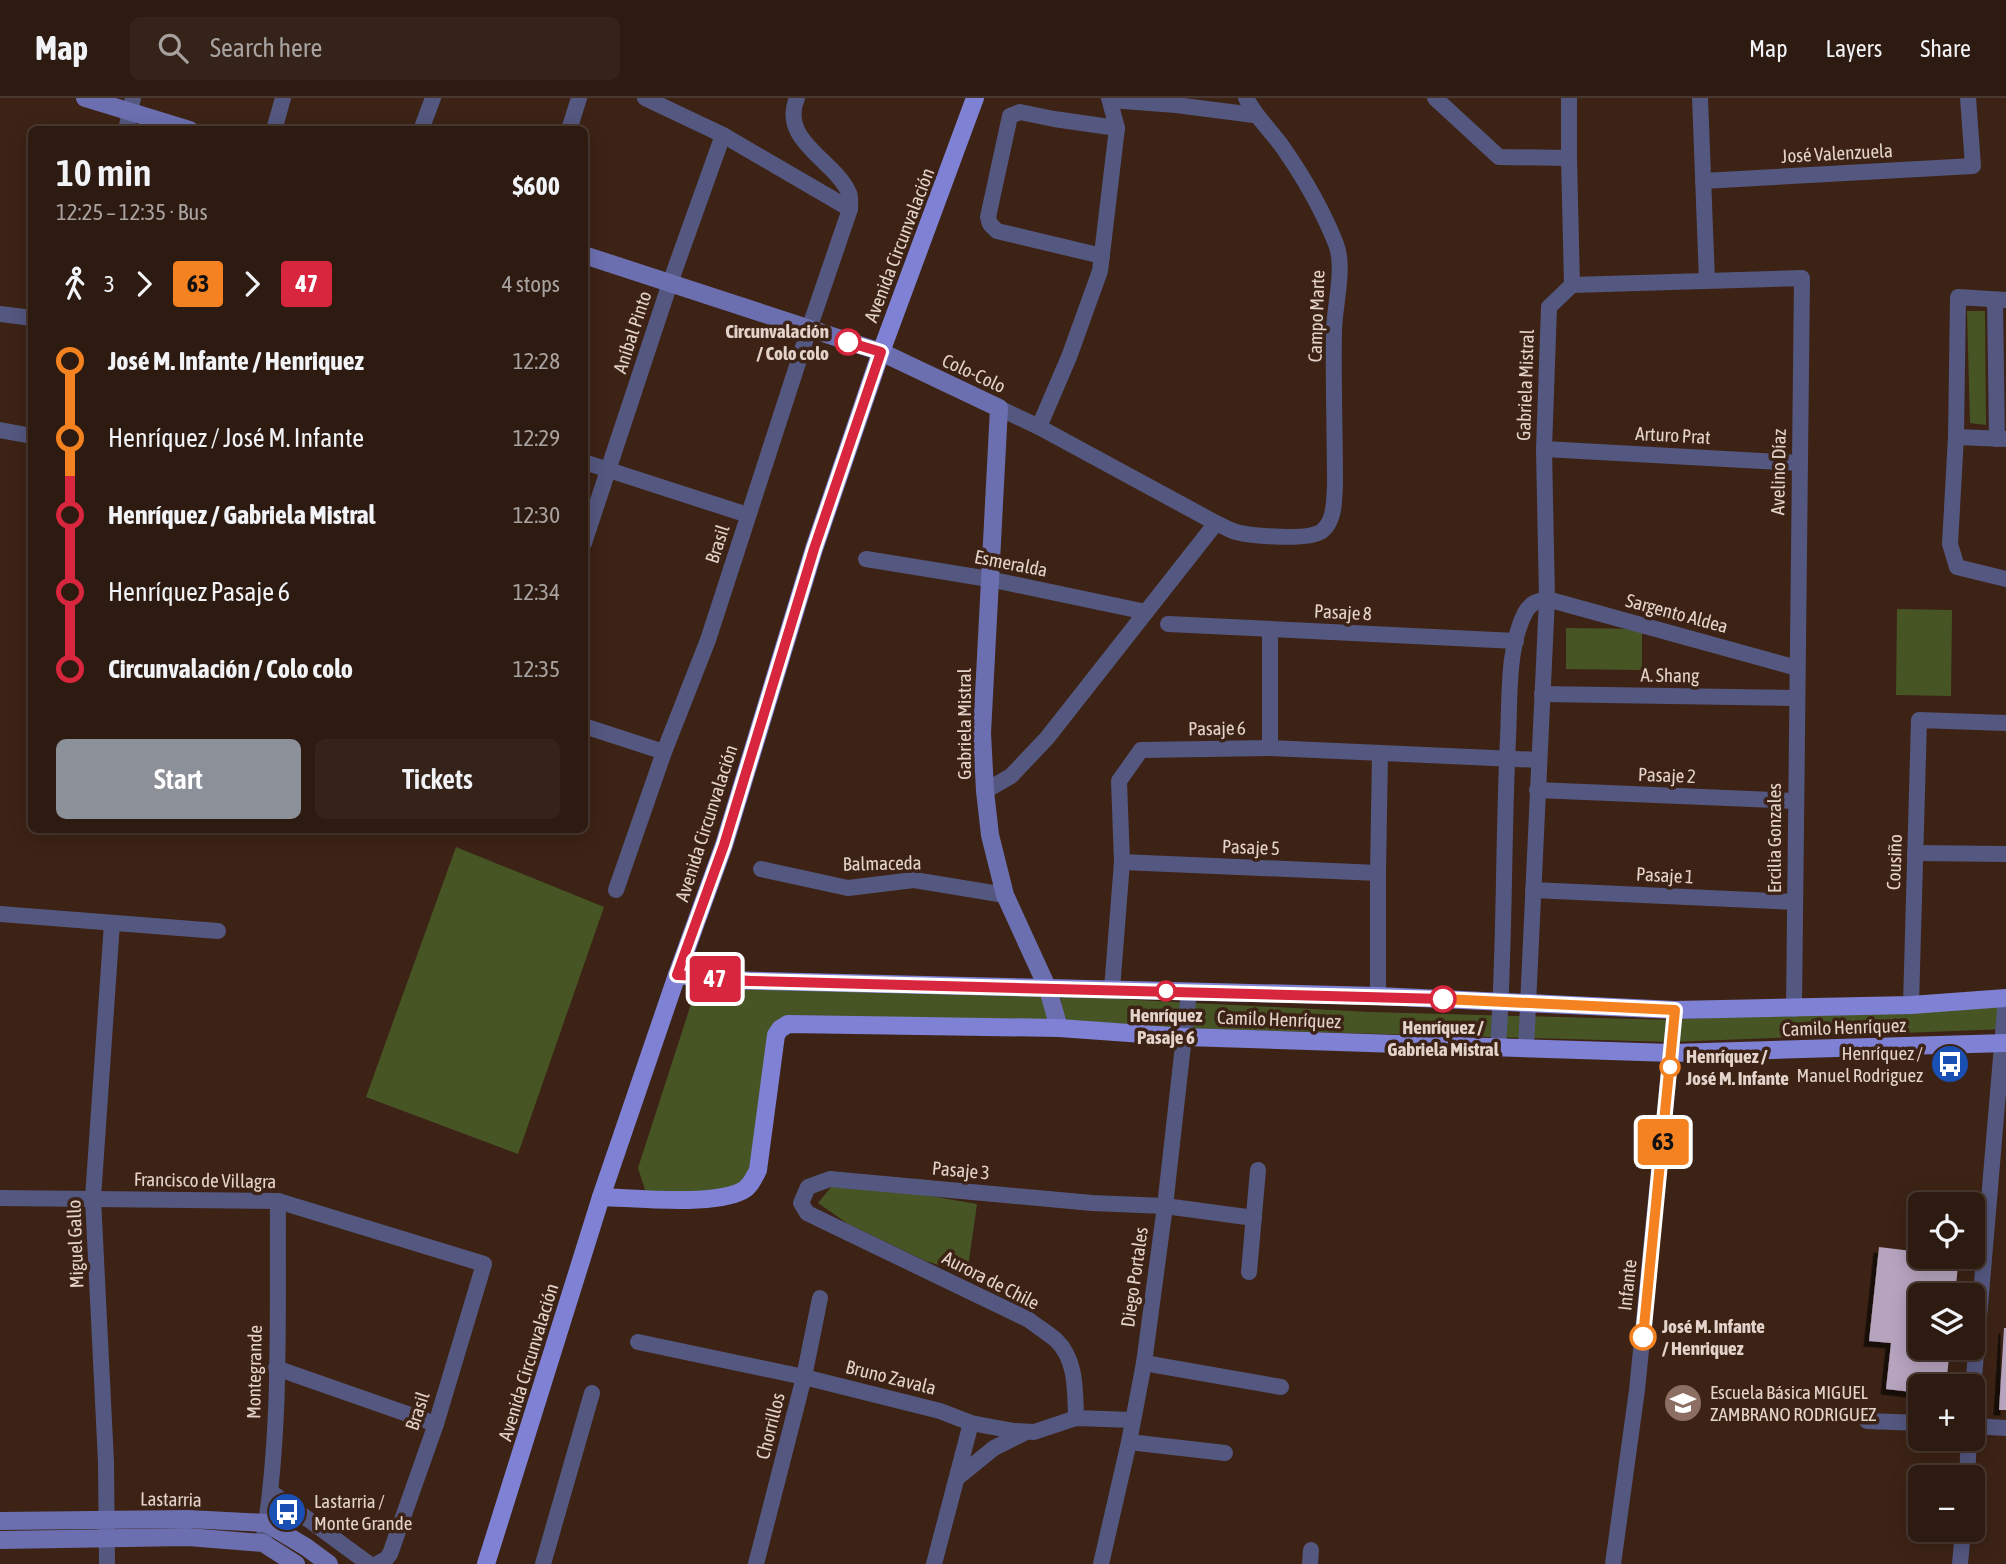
<!DOCTYPE html>
<html lang="en">
<head>
<meta charset="utf-8">
<style>
	body { margin:0; font-family:"Asap Condensed",sans-serif; background:#352319; color:#f1f3f6; height:100vh; display:flex; flex-direction:column; font-size:26px; white-space:nowrap }
	* { box-sizing:border-box; margin:0 }
	p { font-size:23px; color:#a7a19f }
	.icon { flex:none; width:38px; height:38px; fill:none; stroke:currentColor; stroke-width:2; stroke-linecap:round; stroke-linejoin:round }
	.map { position:relative; flex:1; overflow:hidden }
	.details { position:absolute; left:28px; top:28px; width:560px; height:707px; display:flex; flex-direction:column; background:#2d1a10; border-radius:10px; box-shadow:0 4px 18px #0003,0 0 0 2px #483830 }
	.details>* { flex:none }
	.badge { padding:0 14px; border-radius:5px; font-size:24px; line-height:46px }
	.tools { position:absolute; left:1908px; top:1094px; display:grid; gap:14px }
	.tools a { display:grid; place-items:center; width:77px; height:77px; border-radius:10px; background:#2d1a10; box-shadow:0 4px 18px #0003,0 0 0 2px #483830; font-size:35px }
	.map>.badge { position:absolute; translate:-50% -50%; box-shadow:0 0 0 4px #fff }
	.legs { display:flex; align-items:center; gap:10px; height:77px; padding:0 28px; font-size:23px }
	.legs p { margin-inline-start:auto }
	.overview { display:flex; align-items:center; justify-content:space-between; height:119px; padding:0 28px }
	h1 { font-size:38px; font-weight:600; line-height:52px }
	.action { display:flex; gap:14px; margin-top:auto; padding:14px 28px }
	.action a { flex:1; height:80px; border-radius:10px; background:#8c9099; color:#fff; font-size:28px; font-weight:600; line-height:80px; text-align:center }
	.action a+a { background:#352319; color:#f1f3f6 }
	ul { padding:0 28px; list-style:none }
	li { display:flex; align-items:center; gap:24px; height:77px; font-size:26px }
	li i { display:grid; place-items:center; width:10px; height:100%; margin:0 9px; background:currentColor }
	li i::after { content:''; width:18px; height:18px; margin:-9px; border:5px solid; border-radius:50%; background:#2d1a10 }
	li p { margin-inline-start:auto }
	li:first-child i { background:linear-gradient(#0000 50%,currentColor 0) }
	li:last-child i { background:linear-gradient(currentColor 50%,#0000 0) }
	header { display:flex; align-items:center; gap:42px; box-sizing:border-box; height:98px; padding:0 35px; background:#2d1a10; border-bottom:2px solid #483830 }
	header strong { font-size:33px }
	nav { display:flex; gap:38px; margin-inline-start:auto; font-size:24px }
	.search { width:490px; height:63px; background:#352319; display:flex; align-items:center; gap:18px; box-sizing:border-box; padding:0 24px; border-radius:10px; color:#a7a19f; font-size:26px }
	.map>svg:first-child { display:block }
</style>
</head>
<body>
<header>
<strong>Map</strong>
<div class="search"><svg class="icon" aria-label="search" viewBox="0 0 24 24"><circle cx="10" cy="10" r="6"/><path d="M15 15l6 6"/></svg>Search here</div>
<nav><a>Map</a><a>Layers</a><a>Share</a></nav>
</header>
<div class="map">
<svg width="2006" height="1466" viewBox="0 0 2006 1466">
	<defs>
		<filter id="shadow"><feDropShadow dx="-5.5" dy="5.5" stdDeviation="0" flood-color="#0009"/></filter>
	</defs>
	<rect width="100%" height="100%" fill="#3c2315"/>
	<g fill="#475525">
		<path d="M1967 213H1985L1986 327 1970 325Z"/>
		<path d="M1897 511 1952 512 1951 598 1896 597Z"/>
		<path d="M1566 530 1642 531V572L1566 571Z"/>
		<path d="M456 749 604 809 518 1056 366 999Z"/>
		<path d="M725 886 1043 896 1054 926 785 922 749 1081 724 1095H646L638 1070 691 906 701 903Z"/>
		<path d="M1060 898 1370 914 1671 922 2006 903V931L1670 944 1177 930 1066 925Z"/>
		<path d="M837 1082 977 1106 967 1176 926 1163 848 1126 818 1105Z"/>
	</g>
	<g fill="#b6a3be" filter="url(#shadow)">
		<path d="M1879 1149 1920 1154V1158H1959L1955 1197H1920V1250H1950L1946 1288H1920V1295L1886 1291 1891 1245 1869 1243Z"/>
		<path d="M2004 1230H2006V1312H1999Z"/>
	</g>
	<g fill="none" stroke-linecap="round" stroke-linejoin="round">
		<g stroke="#54577f" stroke-width="16">
			<path d="M645 0 723 37 850 111"/>
			<path d="M1435 0 1499 59 1569 60"/>
			<path d="M1700 0 1707 183"/>
			<path d="M1110 2 1176 7 1254 17"/>
			<path d="M126 32 133 0"/>
			<path d="M274 32 283 0"/>
			<path d="M421 32 433 0"/>
			<path d="M569 32 579 0"/>
			<path d="M1703 83 1973 68 1968 0"/>
			<path d="M1102 158 997 133 990 126 988 119 1010 18 1020 14 1054 21 1117 30"/>
			<path d="M1572 187 1802 180 1794 911"/>
			<path d="M1995 202 1997 341"/>
			<path d="M2006 202 1958 199 1956 339 1950 446 1957 469 2006 481"/>
			<path d="M0 216 32 220"/>
			<path d="M999 310 1039 329 1216 425C1223 428 1229 432 1236 434 1252 438 1309 443 1322 433 1335 423 1334 402 1335 387 1335 335 1333 283 1334 231 1335 206 1345 168 1336 146 1323 113 1304 80 1284 51 1271 32 1257 21 1246 0"/>
			<path d="M1039 329 1069 259 1100 173 1117 30 1109 0"/>
			<path d="M0 332 32 338"/>
			<path d="M1956 339 2006 341"/>
			<path d="M1544 351 1799 365"/>
			<path d="M584 364 748 417"/>
			<path d="M584 445 670 185 723 37"/>
			<path d="M866 461 989 481 1146 514"/>
			<path d="M1168 526 1516 543"/>
			<path d="M1542 596 1797 600"/>
			<path d="M584 628 664 654"/>
			<path d="M1270 650V531"/>
			<path d="M1537 692 1796 703"/>
			<path d="M985 693 1011 678 1047 640 1216 425"/>
			<path d="M1915 755 2006 756"/>
			<path d="M1122 764 1378 775"/>
			<path d="M761 771 848 790 914 782 1005 797"/>
			<path d="M616 792 664 654 708 542 809 231 850 111C850 106 851 99 849 95 835 62 779 43 797 0"/>
			<path d="M1533 792 1795 804"/>
			<path d="M0 816 218 833"/>
			<path d="M1112 891 1122 764 1119 683 1141 652 1270 650 1539 662"/>
			<path d="M1378 898V775L1380 656"/>
			<path d="M1911 907 1919 622 2006 625"/>
			<path d="M1498 949C1505 847 1503 743 1508 640 1510 601 1507 550 1525 515 1530 505 1537 503 1547 501L1797 570"/>
			<path d="M1526 950 1547 501 1544 351 1549 209 1572 187 1569 60V0"/>
			<path d="M0 1100 278 1103 484 1166 436 1326 390 1456 386 1461 377 1466"/>
			<path d="M1249 1174 1258 1072"/>
			<path d="M638 1244 804 1279 940 1313 971 1325 1014 1333 1034 1334 1076 1320 1132 1322"/>
			<path d="M1144 1265 1281 1289"/>
			<path d="M276 1270 436 1326"/>
			<path d="M1972 1303 2006 900"/>
			<path d="M1076 1320C1075 1294 1077 1262 1056 1242 1048 1235 1038 1229 1029 1222L807 1115 801 1105 808 1089 830 1081 1092 1105 1165 1108 1254 1120"/>
			<path d="M1867 1323 1920 1325"/>
			<path d="M1972 1328 2006 1330"/>
			<path d="M1129 1344 1225 1355"/>
			<path d="M1967 1379 1969 1340"/>
			<path d="M957 1380 994 1350 1024 1335"/>
			<path d="M271 1394 369 1466"/>
			<path d="M263 1445C282 1333 277 1217 278 1103"/>
			<path d="M107 1466 106 1364 93 1100 112 825"/>
			<path d="M543 1466 592 1295"/>
			<path d="M756 1466 804 1279 820 1200"/>
			<path d="M934 1466 971 1325"/>
			<path d="M1101 1466 1129 1344 1144 1265 1165 1108 1189 894"/>
			<path d="M1310 1466 1311 1452"/>
			<path d="M1613 1466 1637 1292 1675 912"/>
			<path d="M1960 1466 1963 1432"/>
		</g>
		<g stroke="#6c6faf" stroke-width="18">
			<path d="M85 0 190 32"/>
			<path d="M584 157 881 254 999 310 982 635 985 693 990 737 1005 797 1048 891 1059 930"/>
			<path d="M0 1423 188 1421 266 1425 306 1449 329 1466"/>
			<path d="M0 1442 188 1439 263 1445 296 1466"/>
		</g>
		<g stroke="#7e81d4" stroke-width="18">
			<path d="M677 877 724 882 1378 898 1675 912 1911 907 2006 900"/>
			<path d="M601 1099C636 1100 712 1108 742 1093 750 1089 754 1080 758 1072L776 937 780 931 788 926 1059 930 1185 939 1672 955 2006 945"/>
			<path d="M486 1466 601 1099 677 877 724 747 814 451 881 254 975 0"/>
		</g>
	</g>
	<g fill="none" stroke-linecap="round" stroke-linejoin="round">
		<defs>
			<path id="line-1" d="M1443 901 1675 912 1643 1239"/>
			<path id="line-2" d="M848 244 881 254 814 451 724 747 677 877C702 878 726 882 751 883 981 890 1212 893 1443 901"/>
		</defs>
		<use href="#line-1" stroke="#fff" stroke-width="16"/>
		<use href="#line-2" stroke="#fff" stroke-width="16"/>
		<use href="#line-1" stroke="#f58220" stroke-width="10"/>
		<use href="#line-2" stroke="#d7263d" stroke-width="10"/>
	</g>
	<defs>
		<symbol id="bus-disc" viewBox="-11 -11 22 22"><circle r="9.5" fill="#1a4fb4" stroke="#3c2315"/><path d="M-5-6H5V4H4V6H2V4H-2V6H-4V4H-5ZM-3.5-4V0h7V-4ZM-3.5 1.2v1.5H-2V1.2ZM2 1.2v1.5H3.5V1.2Z" fill="#fff"/></symbol>
		<symbol id="school-disc" viewBox="-11 -11 22 22"><circle r="9.5" fill="#8d6e63" stroke="#3c2315"/><path d="M0-5L7-2L0 1L-7-2ZM-4 1L0 2.5L4 1V4Q0 6-4 4Z" fill="#fff"/></symbol>
	</defs>
	<g fill-rule="evenodd">
		<use href="#bus-disc" x="1928" y="944" width="44" height="44"/>
		<use href="#school-disc" x="1661" y="1283" width="44" height="44"/>
		<use href="#bus-disc" x="265" y="1392" width="44" height="44"/>
	</g>
	<g fill="#fff" stroke="#d7263d" stroke-width="3.5">
		<circle cx="848" cy="244" r="12"/>
		<circle cx="1166" cy="893" r="9"/>
		<circle cx="1443" cy="901" r="12"/>
	</g>
	<g fill="#fff" stroke="#f58220" stroke-width="3.5">
		<circle cx="1670" cy="969" r="9"/>
		<circle cx="1643" cy="1239" r="12"/>
	</g>
	<g text-anchor="middle" stroke-width="7" stroke-linejoin="round" paint-order="stroke">
		<g font-size="19" fill="#e4d3ca" stroke="#3c2315">
			<text transform="translate(1837 55) rotate(-3)" y="7">José Valenzuela</text>
			<text transform="translate(899 147) rotate(-69)" y="7">Avenida Circunvalación</text>
			<text transform="translate(1316 218) rotate(-88)" y="7">Campo Marte</text>
			<text transform="translate(632 234) rotate(-72)" y="7">Aníbal Pinto</text>
			<text transform="translate(974 275) rotate(25)" y="7">Colo-Colo</text>
			<text transform="translate(1525 287) rotate(-88)" y="7">Gabriela Mistral</text>
			<text transform="translate(1673 337) rotate(3)" y="7">Arturo Prat</text>
			<text transform="translate(1778 374) rotate(-89)" y="7">Avelino Díaz</text>
			<text transform="translate(717 446) rotate(-72)" y="7">Brasil</text>
			<text transform="translate(1011 465) rotate(11)" y="7">Esmeralda</text>
			<text transform="translate(1343 514) rotate(3)" y="7">Pasaje 8</text>
			<text transform="translate(1677 515) rotate(15)" y="7">Sargento Aldea</text>
			<text transform="translate(1670 577) rotate(1)" y="7">A. Shang</text>
			<text transform="translate(964 626) rotate(-90)" y="7">Gabriela Mistral</text>
			<text transform="translate(1217 630) rotate(-1)" y="7">Pasaje 6</text>
			<text transform="translate(1667 677) rotate(2)" y="7">Pasaje 2</text>
			<text transform="translate(706 725) rotate(-72)" y="7">Avenida Circunvalación</text>
			<text transform="translate(1774 740) rotate(-90)" y="7">Ercilia Gonzales</text>
			<text transform="translate(1251 749) rotate(2)" y="7">Pasaje 5</text>
			<text transform="translate(1894 764) rotate(-88)" y="7">Cousiño</text>
			<text transform="translate(882 765) rotate(-1)" y="7">Balmaceda</text>
			<text transform="translate(1665 777) rotate(3)" y="7">Pasaje 1</text>
			<text transform="translate(1279 921) rotate(2)" y="7">Camilo Henríquez</text>
			<text transform="translate(1844 929) rotate(-2)" y="7">Camilo Henríquez</text>
			<text transform="translate(961 1072) rotate(5)" y="7">Pasaje 3</text>
			<text transform="translate(205 1082) rotate(1)" y="7">Francisco de Villagra</text>
			<text transform="translate(75 1146) rotate(-92)" y="7">Miguel Gallo</text>
			<text transform="translate(1134 1179) rotate(-82)" y="7">Diego Portales</text>
			<text transform="translate(991 1182) rotate(27)" y="7">Aurora de Chile</text>
			<text transform="translate(1627 1187) rotate(-84)" y="7">Infante</text>
			<text transform="translate(528 1264) rotate(-73)" y="7">Avenida Circunvalación</text>
			<text transform="translate(254 1274) rotate(-89)" y="7">Montegrande</text>
			<text transform="translate(891 1279) rotate(14)" y="7">Bruno Zavala</text>
			<text transform="translate(417 1313) rotate(-72)" y="7">Brasil</text>
			<text transform="translate(770 1328) rotate(-76)" y="7">Chorrillos</text>
			<text transform="translate(171 1401) rotate(1)" y="7">Lastarria</text>
		</g>
		<g font-size="19" font-weight="bold" fill="#e4d3ca" stroke="#3c2315">
			<text x="829" y="240" text-anchor="end">Circunvalación<tspan x="829" dy="22">/ Colo colo</tspan></text>
			<text x="1166" y="924">Henríquez<tspan x="1166" dy="22">Pasaje 6</tspan></text>
			<text x="1443" y="936">Henríquez /<tspan x="1443" dy="22">Gabriela Mistral</tspan></text>
			<text x="1686" y="965" text-anchor="start">Henríquez /<tspan x="1686" dy="22">José M. Infante</tspan></text>
			<text x="1662" y="1235" text-anchor="start">José M. Infante<tspan x="1662" dy="22">/ Henriquez</tspan></text>
		</g>
		<g font-size="19" fill="#e4d3ca" stroke="#3c2315" text-anchor="start">
			<text x="1923" y="962" text-anchor="end">Henríquez /<tspan x="1923" dy="22">Manuel Rodriguez</tspan></text>
			<text x="1710" y="1301">Escuela Básica MIGUEL<tspan x="1710" dy="22">ZAMBRANO RODRIGUEZ</tspan></text>
			<text x="314" y="1410">Lastarria /<tspan x="314" dy="22">Monte Grande</tspan></text>
		</g>
	</g>
</svg>
<div class="tools">
<a><svg class="icon" aria-label="locate" viewBox="0 0 24 24"><circle cx="12" cy="12" r="6"/><path d="M12 2v4M12 18v4M2 12h4M18 12h4"/></svg></a>
<a><svg class="icon" aria-label="layers" viewBox="0 0 24 24"><path d="M12 4l9 5-9 5-9-5zM3 14l9 5 9-5"/></svg></a>
<a>+</a>
<a>−</a>
</div>
<b class="badge" style="left:1663px;top:1044px;background:#f58220;color:#111">63</b>
<b class="badge" style="left:715px;top:881px;background:#d7263d;color:#fff">47</b>
<section class="details">
<div class="overview"><div><h1>10 min</h1><p>12:25 – 12:35 · Bus</p></div><b>$600</b></div>
<div class="legs"><svg class="icon" aria-label="walk" viewBox="0 0 24 24"><circle cx="13" cy="4" r="2"/><path d="M13 8l-2 6 4 7M11 14l-3 7M7 12l3-4h3l4 4"/></svg>3<svg class="icon" aria-label="forward" viewBox="0 0 24 24"><path d="M9 5l7 7-7 7"/></svg><b class="badge" style="background:#f58220;color:#111">63</b><svg class="icon" aria-label="forward" viewBox="0 0 24 24"><path d="M9 5l7 7-7 7"/></svg><b class="badge" style="background:#d7263d;color:#fff">47</b><p>4 stops</p></div>
<ul>
<li><i style="color:#f58220"></i><b>José M. Infante / Henriquez</b><p>12:28</p></li>
<li><i style="color:#f58220"></i><span>Henríquez / José M. Infante</span><p>12:29</p></li>
<li><i style="color:#d7263d"></i><b>Henríquez / Gabriela Mistral</b><p>12:30</p></li>
<li><i style="color:#d7263d"></i><span>Henríquez Pasaje 6</span><p>12:34</p></li>
<li><i style="color:#d7263d"></i><b>Circunvalación / Colo colo</b><p>12:35</p></li>
</ul>
<div class="action"><a>Start</a><a>Tickets</a></div>
</section>
</div>
</body>
</html>
